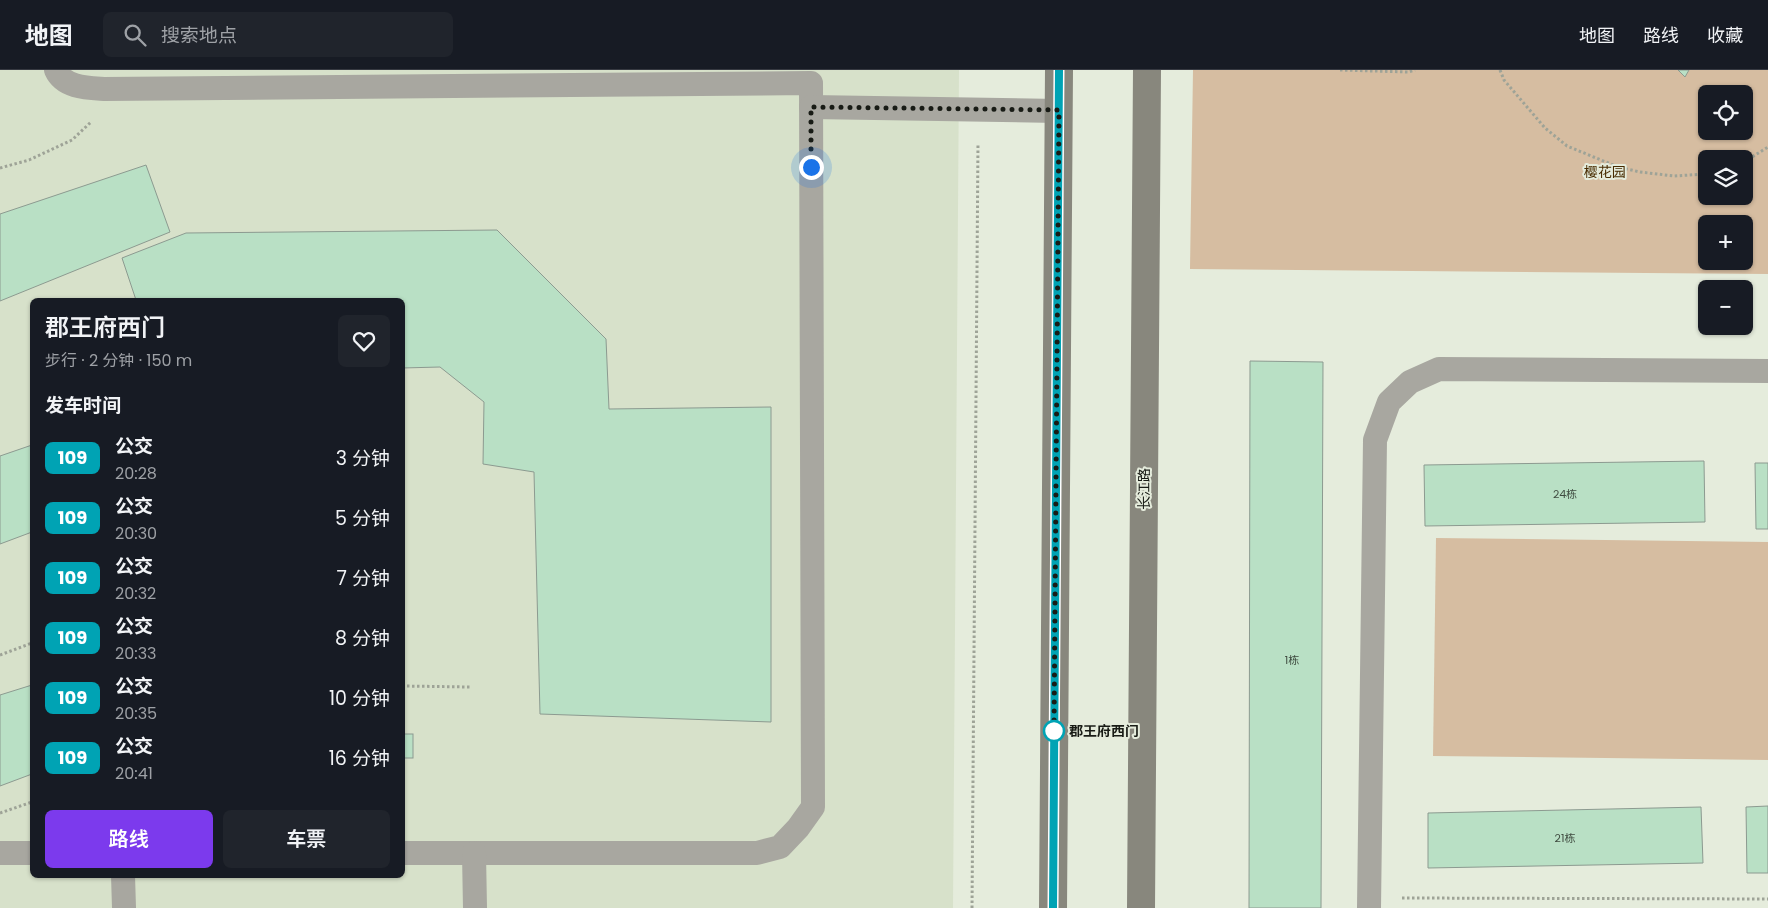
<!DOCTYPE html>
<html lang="zh">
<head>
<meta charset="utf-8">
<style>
	body { margin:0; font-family:Poppins,"Noto Sans SC",sans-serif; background:#20242c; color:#f1f3f6; height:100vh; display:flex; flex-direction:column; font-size:19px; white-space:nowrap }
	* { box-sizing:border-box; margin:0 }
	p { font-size:16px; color:#9ea1a6 }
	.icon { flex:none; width:28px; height:28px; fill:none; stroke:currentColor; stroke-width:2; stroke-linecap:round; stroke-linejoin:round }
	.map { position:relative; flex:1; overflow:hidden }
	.drawer { position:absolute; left:30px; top:228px; width:375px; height:580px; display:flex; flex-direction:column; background:#171b24; border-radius:8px; box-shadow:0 1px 4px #0004 }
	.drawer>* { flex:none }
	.badge { padding:0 10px; border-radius:8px; font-size:18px; line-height:32px }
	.tools { position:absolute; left:1698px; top:15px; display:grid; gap:10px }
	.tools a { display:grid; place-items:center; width:55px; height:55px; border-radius:8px; background:#171b24; box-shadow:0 1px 4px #0004; font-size:25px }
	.you { position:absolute; width:25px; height:25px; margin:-12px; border:4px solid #fff; border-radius:50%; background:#1a73e8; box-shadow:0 0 0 8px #1a73e833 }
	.map>.badge { position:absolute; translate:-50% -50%; box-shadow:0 0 0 2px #fff }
	h2 { padding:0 15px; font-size:19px; line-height:45px }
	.round { display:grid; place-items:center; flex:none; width:52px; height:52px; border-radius:8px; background:#20242c }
	.summary { display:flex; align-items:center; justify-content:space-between; height:85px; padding:0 15px }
	h1 { font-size:24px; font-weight:600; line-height:38px }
	.cta { display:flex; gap:10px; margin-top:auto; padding:10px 15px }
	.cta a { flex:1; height:58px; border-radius:8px; background:#7c3aed; color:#fff; font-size:20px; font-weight:600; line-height:58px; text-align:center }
	.cta a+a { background:#20242c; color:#f1f3f6 }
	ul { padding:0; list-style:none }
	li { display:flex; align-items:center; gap:15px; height:60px; padding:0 15px }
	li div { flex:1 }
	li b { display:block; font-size:19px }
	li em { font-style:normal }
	li .badge { min-width:55px; font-weight:700; text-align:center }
	header { display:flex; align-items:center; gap:30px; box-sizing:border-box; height:70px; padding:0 25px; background:#171b24; border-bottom:1px solid #363941 }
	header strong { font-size:24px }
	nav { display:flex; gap:28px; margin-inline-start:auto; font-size:18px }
	.search { width:350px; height:45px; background:#20242c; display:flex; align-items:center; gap:12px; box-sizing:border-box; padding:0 18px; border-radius:8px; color:#9ea1a6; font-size:19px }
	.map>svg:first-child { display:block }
</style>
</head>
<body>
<header>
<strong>地图</strong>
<div class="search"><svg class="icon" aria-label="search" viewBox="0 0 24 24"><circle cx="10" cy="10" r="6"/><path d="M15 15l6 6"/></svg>搜索地点</div>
<nav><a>地图</a><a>路线</a><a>收藏</a></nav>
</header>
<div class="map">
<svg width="1768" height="838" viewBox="0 0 1768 838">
	<rect width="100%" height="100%" fill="#e5ecdc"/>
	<path fill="#d7e1ca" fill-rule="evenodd" d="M0 0H959L953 838H0ZM32 230H402V805H32Z"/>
	<g fill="#d6bda1" fill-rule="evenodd">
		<path d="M1193 0H1768V204L1190 199ZM1706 24H1744V61H1706ZM1706 89H1744V126H1706ZM1706 154H1744V191H1706Z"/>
		<path d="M1436 468 1768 472V690L1433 686Z"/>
	</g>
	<g fill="#b9e0c5" stroke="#8c9a90">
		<path d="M1678 0H1689L1685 7Z"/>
		<path d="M146 95 170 162 0 231V144Z"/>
		<path d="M497 160 606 269 609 339 771 337V652L540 644 534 402 483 394 484 332 440 297 402 298V230H136L122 188 186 163Z"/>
		<path d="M1250 291 1323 292 1321 838H1249Z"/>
		<path d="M32 375V462L0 474V386Z"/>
		<path d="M1704 391 1705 452 1425 456 1424 395Z"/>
		<path d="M1755 393H1768V459H1756Z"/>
		<path d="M32 615V704L0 716V625Z"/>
		<rect x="402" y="664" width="11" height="24"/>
		<path d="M1768 736V803H1747L1746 737Z"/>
		<path d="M1701 737 1703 793 1428 798V743Z"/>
	</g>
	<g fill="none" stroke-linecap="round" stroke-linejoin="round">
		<g stroke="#9ea397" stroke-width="3" stroke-dasharray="2.5 2.5" stroke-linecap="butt">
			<path d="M1340 0 1408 2 1415 0"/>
			<path d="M1500 0 1504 10 1545 58 1567 76 1618 97 1640 102 1674 106 1706 104"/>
			<path d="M1744 92 1768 77"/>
			<path d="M0 98 29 90 72 70 91 52"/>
			<path d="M0 585 32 573"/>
			<path d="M402 616 470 617"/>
			<path d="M0 743 32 732"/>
			<path d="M1402 828 1768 829"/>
			<path d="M972 838 978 73"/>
		</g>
		<g stroke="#a8a7a0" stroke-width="24">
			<path d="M56 0C64 18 88 18 104 19L811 13 813 737 798 758 780 777 757 783H402"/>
			<path d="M811 37 1059 41"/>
			<path d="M0 783H32"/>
			<path d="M474 783 475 838"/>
			<path d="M123 805 124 838"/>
			<path d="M1369 838 1375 370 1389 332 1410 312 1439 299 1768 301"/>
		</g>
		<g stroke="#88877d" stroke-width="28">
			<path d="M1053 838 1059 0"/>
			<path d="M1141 838 1147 0"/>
		</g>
	</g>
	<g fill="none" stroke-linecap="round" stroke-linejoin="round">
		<defs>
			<path id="line" d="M1053 838 1059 0"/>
		</defs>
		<use href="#line" stroke="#fff" stroke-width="11"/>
		<use href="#line" stroke="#00a3b4" stroke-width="8"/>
		<path stroke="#181b15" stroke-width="5" stroke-dasharray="0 9" d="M811 97V37L1059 40 1054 661"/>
	</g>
	<circle fill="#fff" stroke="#00a3b4" stroke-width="2.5" cx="1054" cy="661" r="10"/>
	<g text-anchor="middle" stroke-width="4" stroke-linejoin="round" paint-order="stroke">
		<g font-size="11" fill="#404c41">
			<text x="1565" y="428">24栋</text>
			<text x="1292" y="594">1栋</text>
			<text x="1565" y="772">21栋</text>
		</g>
		<g font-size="14" fill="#472b01" stroke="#e5ecdc">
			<text x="1605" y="107">樱花园</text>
		</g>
		<g font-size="14" fill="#181b15" stroke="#e5ecdc">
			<text transform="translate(1144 419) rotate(-90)" y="5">长江路</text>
		</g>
		<g font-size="14" font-weight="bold" fill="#181b15" stroke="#e5ecdc" text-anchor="start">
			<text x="1069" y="666">郡王府西门</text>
		</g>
	</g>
</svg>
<div class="tools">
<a><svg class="icon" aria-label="locate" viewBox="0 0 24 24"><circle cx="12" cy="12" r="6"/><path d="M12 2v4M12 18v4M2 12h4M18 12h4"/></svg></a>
<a><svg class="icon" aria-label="layers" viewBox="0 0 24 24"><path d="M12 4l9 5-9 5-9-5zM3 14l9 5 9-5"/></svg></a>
<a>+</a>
<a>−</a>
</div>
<div class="you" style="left:811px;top:97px"></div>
<section class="drawer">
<div class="summary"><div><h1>郡王府西门</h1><p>步行 · 2 分钟 · 150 m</p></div><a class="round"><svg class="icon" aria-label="heart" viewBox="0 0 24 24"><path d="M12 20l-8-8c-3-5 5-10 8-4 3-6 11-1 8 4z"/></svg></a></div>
<h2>发车时间</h2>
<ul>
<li><span class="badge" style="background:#00a3b4;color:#fff">109</span><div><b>公交</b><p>20:28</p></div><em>3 分钟</em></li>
<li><span class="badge" style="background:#00a3b4;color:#fff">109</span><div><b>公交</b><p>20:30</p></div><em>5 分钟</em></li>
<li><span class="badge" style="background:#00a3b4;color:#fff">109</span><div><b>公交</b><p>20:32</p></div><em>7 分钟</em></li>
<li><span class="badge" style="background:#00a3b4;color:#fff">109</span><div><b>公交</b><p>20:33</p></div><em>8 分钟</em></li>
<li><span class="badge" style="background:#00a3b4;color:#fff">109</span><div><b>公交</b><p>20:35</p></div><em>10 分钟</em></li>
<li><span class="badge" style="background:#00a3b4;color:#fff">109</span><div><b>公交</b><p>20:41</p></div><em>16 分钟</em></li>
</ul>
<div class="cta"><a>路线</a><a>车票</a></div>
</section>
</div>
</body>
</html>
